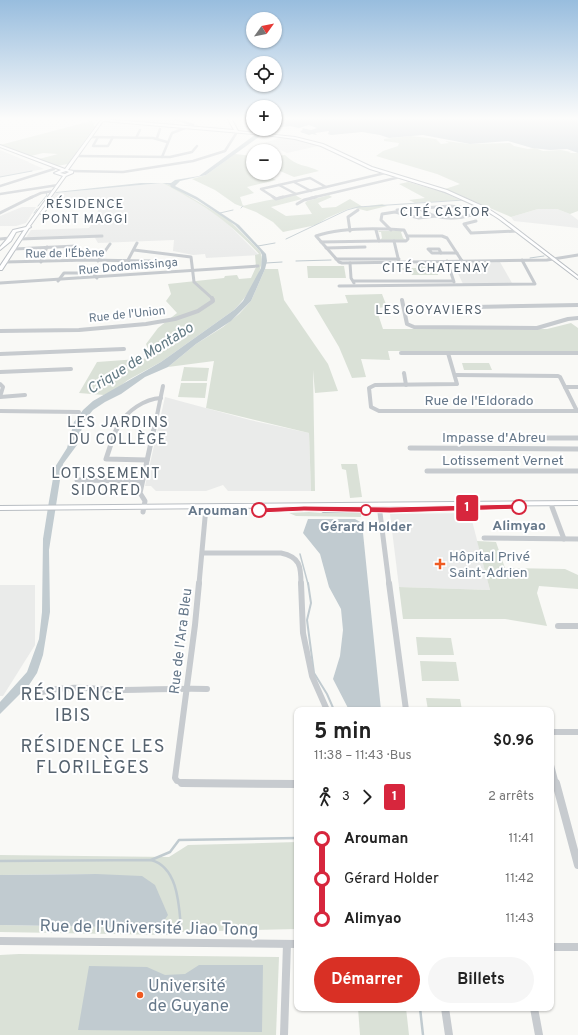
<!DOCTYPE html>
<html lang="fr">
<head>
<meta charset="utf-8">
<style>
	body { margin:0; font-family:Overpass,sans-serif; background:#f6f6f6; color:#222; height:100vh; display:flex; flex-direction:column; font-size:15px; white-space:nowrap }
	* { box-sizing:border-box; margin:0 }
	p { font-size:13px; color:#767676 }
	.icon { flex:none; width:22px; height:22px; fill:none; stroke:currentColor; stroke-width:2; stroke-linecap:round; stroke-linejoin:round }
	.map { position:relative; flex:1; overflow:hidden }
	.side { position:absolute; left:294px; top:707px; width:260px; height:304px; display:flex; flex-direction:column; background:#fff; border-radius:8px; box-shadow:0 1px 3px #0004 }
	.side>* { flex:none }
	.badge { padding:0 8px; border-radius:3px; font-size:14px; line-height:26px }
	.needle { width:26px; rotate:57deg }
	.tools { position:absolute; left:246px; top:12px; display:grid; gap:8px }
	.tools a { display:grid; place-items:center; width:36px; height:36px; border-radius:50%; background:#fff; box-shadow:0 1px 3px #0004; font-size:20px }
	.map>.badge { position:absolute; translate:-50% -50%; box-shadow:0 0 0 2px #fff }
	.legs { display:flex; align-items:center; gap:6px; height:44px; padding:0 20px; font-size:13px }
	.legs p { margin-inline-start:auto }
	.head { display:flex; align-items:center; justify-content:space-between; height:68px; padding:0 20px }
	h1 { font-size:22px; font-weight:700; line-height:30px }
	.action { display:flex; gap:8px; margin-top:auto; padding:8px 20px }
	.action a { flex:1; height:46px; border-radius:24px; background:#d93025; color:#fff; font-size:16px; font-weight:700; line-height:46px; text-align:center }
	.action a+a { background:#f6f6f6; color:#222 }
	ul { padding:0 20px; list-style:none }
	li { display:flex; align-items:center; gap:14px; height:40px; font-size:15px }
	li i { display:grid; place-items:center; width:6px; height:100%; margin:0 5px; background:currentColor }
	li i::after { content:''; width:10px; height:10px; margin:-5px; border:3px solid; border-radius:50%; background:#fff }
	li p { margin-inline-start:auto }
	li:first-child i { background:linear-gradient(#0000 50%,currentColor 0) }
	li:last-child i { background:linear-gradient(currentColor 50%,#0000 0) }
	.map>svg:first-child { display:block }
</style>
</head>
<body>
<div class="map">
<svg width="578" height="1035" viewBox="0 0 578 1035">
	<rect width="100%" height="100%" fill="#f9f9f6"/>
	<g fill="#eaebea">
		<path d="M104 118H170L181 121 171 125Z"/>
		<path d="M283 137 295 139 318 146 287 153 264 143Z"/>
		<path d="M0 150 29 162H28L44 169 0 177Z"/>
		<path d="M162 183 189 197 224 220 259 255 206 258 205 254 193 255 173 251 174 240 98 243 94 236 25 239 31 230 89 228 103 201 54 203 50 202 55 193Z"/>
		<path d="M22 207H36L26 223 16 226H0V216Z"/>
		<path d="M538 209H557L570 214 578 220V228L514 221 511 217Z"/>
		<path d="M500 262 512 283 463 284 453 263Z"/>
		<path d="M165 397 250 420 309 433 311 491H228L223 485 206 491H156L151 486H145Z"/>
		<path d="M470 513 490 590 399 587 390 514Z"/>
		<path d="M0 585H35V645L3 696H0Z"/>
	</g>
	<g fill="#dae1d7">
		<path d="M91 121 95 123 93 125 95 126 68 164 57 166 39 159 58 154 43 153 31 156 0 145Z"/>
		<path d="M411 136 436 139 441 144 449 143 445 141 470 144 510 143 514 146 528 149 535 148 543 151 561 150 571 152 569 153H578V211L570 214 557 209H538L511 217 445 189 460 184 437 174 376 156 383 151 398 146 399 143 384 141V139Z"/>
		<path d="M235 154 253 156V173H272L267 175 276 180 247 187 254 193 240 197 243 206C260 201 278 199 295 195L302 199 271 207 286 216 312 214 305 203 307 201 329 195 332 197 318 203 322 208 336 207 350 199 363 207 382 204 387 206 367 211 355 208 348 209 327 218 316 225 283 232 273 222 256 212 235 204 215 190 192 179 206 175Z"/>
		<path d="M285 155C297 167 305 164 319 171L294 177 280 171 275 172V156Z"/>
		<path d="M408 182 443 192 460 200 415 203 409 200 425 198 399 184Z"/>
		<path d="M162 183 170 185 229 220 260 251C268 268 246 298 234 310L161 362 128 380 115 390 104 395 79 393 97 362 152 358 146 344 158 328 177 313 166 301 171 294 168 284 224 278 225 276 237 275 239 279 251 278 256 267 255 255 259 254C229 221 201 203 162 183Z"/>
		<path d="M379 231H403L401 232 403 238 406 240H380L382 238 381 232H378Z"/>
		<path d="M441 262 446 264H436L438 275H412L410 270H400L399 268H416V264H441Z"/>
		<path d="M307 266H344L346 278H308Z"/>
		<path d="M265 269H278L284 300 328 364 338 391 315 393 313 370 315 491H311L309 433 206 408 214 361 168 367 196 344 223 327 239 314 251 301Z"/>
		<path d="M382 294 387 307 376 308 383 329H547L571 323 578 328V351H388L390 360 361 359 366 377 352 378 339 347 314 305 348 303 345 295Z"/>
		<path d="M462 363H489L492 370H464Z"/>
		<path d="M184 367 209 368 207 381H181Z"/>
		<path d="M181 383H207L205 398 178 397Z"/>
		<path d="M341 464H357L362 497 350 498 346 470 342 469Z"/>
		<path d="M309 512 322 513H361V517L296 516 289 513Z"/>
		<path d="M477 541 496 542 505 568 565 569 578 575V589L539 586 537 593 547 626 505 619H403L399 587 490 590Z"/>
		<path d="M416 637 451 638 454 655H418Z"/>
		<path d="M420 661 456 662 459 681H422Z"/>
		<path d="M426 698 460 699 462 710H428Z"/>
		<path d="M297 842V929L176 932 170 935 0 932V925L159 928 96 874 0 875V855L169 857 188 845Z"/>
		<path d="M19 954 279 957 276 1035H0V955Z"/>
		<path d="M358 1008H406L409 1035H360Z"/>
	</g>
	<g fill="#c1cbd0">
		<path d="M275 118H578V153L567 149 550 150 532 148 508 141 470 144 423 135 389 138 380 135 362 132 331 135 328 134 329 131 315 133 317 135 312 134 309 135 300 132 303 129 302 128 311 130 317 128 309 125 299 128 290 126 282 127 276 126Z"/>
		<path d="M260 129H267V131L206 175 180 181 175 186 197 197 239 225 266 254 267 261 265 269 251 301 231 321 196 344 168 367 145 377 121 394 105 402 93 410 84 421 77 445 63 464 60 480 49 550 50 612 43 655 37 673 29 685 0 714V702L27 672 39 639 42 612 43 539 49 501 55 467 67 448 74 422 83 410 93 401 161 362 234 310 243 301 261 268 262 255 260 251 235 225 197 200 171 187 170 185 162 183 140 185 55 193 56 192 141 183H171L175 180 199 176 260 131Z"/>
		<path d="M308 519H355L362 523 381 710H349L333 679 340 656 343 630 341 609 329 587 320 554 303 533Z"/>
		<path d="M96 874 142 876 155 885 168 915 159 928 0 925V875Z"/>
		<path d="M199 965H263L262 1032 78 1030 89 966 147 967 165 975 185 974Z"/>
	</g>
	<g fill="none" stroke-linecap="round" stroke-linejoin="round">
		<g stroke="#c1cbd0" stroke-width="1">
			<path d="M0 177 32 171"/>
			<path d="M437 190 454 196"/>
			<path d="M38 206 47 195 46 193"/>
			<path d="M241 208 243 206"/>
			<path d="M482 209 486 211"/>
			<path d="M487 212 492 215"/>
			<path d="M34 213 37 209"/>
			<path d="M220 213 233 210"/>
			<path d="M496 217 499 219"/>
			<path d="M500 220 503 223"/>
			<path d="M504 223 506 225"/>
			<path d="M507 225 512 229"/>
			<path d="M286 239 347 210 358 207 464 200"/>
			<path d="M258 246 275 243"/>
			<path d="M530 258 544 256"/>
			<path d="M296 261 331 260"/>
			<path d="M266 263 282 262"/>
		</g>
		<path stroke="#c1cbd0" stroke-width="1.5" d="M300 554 308 584"/>
		<path stroke="#c1cbd0" stroke-width="2" d="M308 583 311 603 307 620 314 673 327 694 334 710"/>
		<g stroke="#c1cbd0" stroke-width="2.5">
			<path d="M151 860 170 852 179 840 297 838"/>
			<path d="M0 861 151 860C178 867 179 905 181 928"/>
			<path d="M420 1008 423 1035"/>
		</g>
		<defs>
			<g id="secondary">
				<path d="M227 118H231L238 131 295 137 323 144 372 167 447 190 487 208 501 217 578 276V279L499 219 485 210 445 192 370 169 321 146 295 139 265 135 103 121 68 170 73 171V173L66 176 30 226 31 227 29 228 2 270H0V266L24 230 16 232 11 241 0 250V247L7 239 13 230 26 227 63 176 54 173 61 170 0 147V145L65 169 101 120 103 119 234 130ZM66 171 69 172 65 174 60 173Z"/>
				<path d="M54 203 56 204 55 205 48 207 43 214H41L40 213 46 205Z"/>
				<path d="M578 501V505L0 510V506Z"/>
				<path d="M418 507H420L421 509 420 511 323 512 320 510 323 508Z"/>
			</g>
		</defs>
		<use href="#secondary" stroke="#b9bec3" stroke-width="2"/>
		<g stroke="#c7cbcf" stroke-width="2.5">
			<path d="M173 118 193 125"/>
			<path d="M90 137 153 138 167 142"/>
			<path d="M98 137 93 146H108L113 137"/>
			<path d="M136 138 140 130"/>
			<path d="M157 138 160 129"/>
			<path d="M77 156 170 157 192 152 197 146"/>
			<path d="M162 157 172 133 193 125"/>
			<path d="M71 171 123 172 193 161 225 151 237 132"/>
			<path d="M294 182 311 191"/>
			<path d="M279 185 296 194"/>
			<path d="M0 186 54 169"/>
			<path d="M326 187 385 173"/>
			<path d="M0 194 58 185"/>
			<path d="M30 198 41 193 53 191"/>
			<path d="M275 198 261 189 310 178 326 187 279 198"/>
			<path d="M311 198 400 177"/>
		</g>
		<g stroke="#c7cbcf" stroke-width="3">
			<path d="M273 197 276 199 283 197"/>
			<path d="M297 204 304 200 316 197"/>
			<path d="M418 208C435 219 452 221 471 215L473 213 470 208"/>
			<path d="M397 210 450 206 470 208 479 205"/>
			<path d="M0 213 32 197"/>
			<path d="M476 221 464 224 471 233 517 231"/>
			<path d="M376 230 379 241H406L408 239 407 236"/>
			<path d="M391 230 381 220 382 214 395 212 419 218 436 216"/>
			<path d="M350 231 348 217 358 210"/>
			<path d="M0 239 10 238"/>
			<path d="M20 239 102 236"/>
			<path d="M394 241 399 262"/>
			<path d="M321 242 379 241"/>
			<path d="M326 248 365 247"/>
			<path d="M14 249 76 246 72 260"/>
			<path d="M428 249H439L441 253H432Z"/>
			<path d="M134 250 191 257 194 282 213 299"/>
			<path d="M441 253H457"/>
			<path d="M336 259H399"/>
			<path d="M98 261 110 244"/>
			<path d="M447 261 454 282"/>
			<path d="M462 261 447 238 442 236H407L404 230C376 228 343 227 316 236L339 262 342 263 547 260 578 255"/>
			<path d="M5 262 87 260 150 261"/>
			<path d="M41 262 47 247"/>
			<path d="M127 262 137 243"/>
			<path d="M350 263 351 278 354 283"/>
			<path d="M58 281 64 273H93L97 278"/>
			<path d="M354 281H453"/>
			<path d="M0 283 258 266"/>
			<path d="M339 286 535 284 522 260"/>
		</g>
		<g stroke="#c7cbcf" stroke-width="4">
			<path d="M402 300 407 324 414 327 537 328 568 319 578 318"/>
			<path d="M475 307 578 305"/>
			<path d="M0 331 79 330 146 324 175 319 198 311 213 301 212 298"/>
			<path d="M401 353H578"/>
			<path d="M448 353 457 384 375 385 369 388 371 407 379 411H578"/>
			<path d="M0 354 124 349"/>
			<path d="M0 372 71 369"/>
			<path d="M404 373 406 385"/>
			<path d="M455 375 558 376 560 377 577 411"/>
			<path d="M0 384 3 387 0 397"/>
			<path d="M565 387H578"/>
			<path d="M0 397 25 395"/>
			<path d="M0 411 79 412"/>
			<path d="M119 425C127 411 144 399 161 398"/>
			<path d="M155 425 163 386"/>
		</g>
		<g stroke="#c7cbcf" stroke-width="5">
			<path d="M119 424 114 435 106 459 147 460"/>
			<path d="M524 438H578"/>
			<path d="M410 448 578 449"/>
			<path d="M427 471H578"/>
			<path d="M77 480 142 481"/>
			<path d="M379 505 389 584"/>
			<path d="M552 507 564 539"/>
			<path d="M143 512 145 501 140 493 155 424"/>
			<path d="M484 538 578 539"/>
			<path d="M203 553H281C300 557 301 566 301 584"/>
			<path d="M199 584 206 507"/>
		</g>
		<g stroke="#c7cbcf" stroke-width="6">
			<path d="M199 583 195 625 175 778 177 781 183 783 272 784"/>
			<path d="M301 583 303 633 312 676 327 710"/>
			<path d="M389 583 406 710"/>
			<path d="M558 626H578"/>
			<path d="M42 692C70 684 96 690 124 690 152 690 179 688 207 689"/>
			<path d="M551 732H578"/>
			<path d="M551 765 556 784"/>
		</g>
		<g stroke="#c7cbcf" stroke-width="8">
			<path d="M182 783 297 784"/>
			<path d="M556 783 578 865"/>
			<path d="M0 941 297 944"/>
			<path d="M551 947H578"/>
			<path d="M445 1008 449 1035"/>
			<path d="M534 1008 539 1035"/>
			<path d="M284 1035 287 944"/>
		</g>
		<use href="#secondary" fill="#fff" fill-rule="evenodd"/>
	</g>
	<linearGradient id="sky" x2="0" y2="1"><stop stop-color="#98bdde"/><stop offset="0.45" stop-color="#fcfcfb"/><stop offset="1" stop-color="#fcfcfb" stop-opacity="0"/></linearGradient>
	<rect width="578" height="263" fill="url(#sky)"/>
	<path fill="#d7263d" stroke="#fff" d="M519 504 522 505V509L390 513 304 511 259 513 255 510 259 508 304 506 390 507Z"/>
	<g fill="#fff" stroke="#d7263d" stroke-width="2">
		<circle cx="519" cy="507" r="7"/>
		<circle cx="259" cy="510" r="7"/>
		<circle cx="366" cy="510" r="5"/>
	</g>
	<g fill="#ef5a21" stroke="#fff" stroke-width="1.5">
		<path d="M438 558h4v4h4v4h-4v4h-4v-4h-4v-4h4z"/>
		<circle cx="140" cy="995" r="4"/>
	</g>
	<g text-anchor="middle" stroke-width="4" stroke-linejoin="round" paint-order="stroke">
		<g font-size="12" fill="#66788a" stroke="#fff">
			<text transform="translate(65 253) rotate(-1)" y="4">Rue de l'Ébène</text>
			<text transform="translate(128 266) rotate(-5)" y="4">Rue Dodomissinga</text>
			<text transform="translate(127 314) rotate(-6)" y="4">Rue de l'Union</text>
		</g>
		<g font-size="13" letter-spacing="1" fill="#55626e" stroke="#fff">
			<text x="85" y="208">RÉSIDENCE<tspan x="85" dy="15">PONT MAGGI</tspan></text>
			<text x="445" y="216">CITÉ CASTOR</text>
			<text x="436" y="272">CITÉ CHATENAY</text>
			<text x="429" y="314">LES GOYAVIERS</text>
		</g>
		<g font-size="14" fill="#66788a" stroke="#fff">
			<text x="479" y="405">Rue de l'Eldorado</text>
			<text x="494" y="442">Impasse d'Abreu</text>
			<text x="503" y="465">Lotissement Vernet</text>
			<text transform="translate(180 641) rotate(-83)" y="5">Rue de l'Ara Bleu</text>
		</g>
		<g font-size="14" font-weight="bold" fill="#66788a" stroke="#fff">
			<text x="248" y="515" text-anchor="end">Arouman</text>
			<text x="519" y="530">Alimyao</text>
			<text x="366" y="531">Gérard Holder</text>
		</g>
		<g font-size="14" fill="#66788a" stroke="#fff" text-anchor="start">
			<text x="449" y="561">Hôpital Privé<tspan x="449" dy="16">Saint-Adrien</tspan></text>
		</g>
		<g font-size="15" font-style="italic" fill="#627a84" stroke="#fff">
			<text transform="translate(140 358) rotate(-32)" y="5">Crique de Montabo</text>
		</g>
		<g font-size="15" letter-spacing="1" fill="#55626e" stroke="#fff">
			<text x="118" y="427">LES JARDINS<tspan x="118" dy="17">DU COLLÈGE</tspan></text>
			<text x="106" y="478">LOTISSEMENT<tspan x="106" dy="17">SIDORED</tspan></text>
		</g>
		<g font-size="17" fill="#66788a" stroke="#fff">
			<text transform="translate(149 927) rotate(1)" y="6">Rue de l'Université Jiao Tong</text>
		</g>
		<g font-size="17" fill="#66788a" stroke="#fff" text-anchor="start">
			<text x="148" y="991">Université<tspan x="148" dy="20">de Guyane</tspan></text>
		</g>
		<g font-size="18" letter-spacing="1" fill="#55626e" stroke="#fff">
			<text x="73" y="700">RÉSIDENCE<tspan x="73" dy="21">IBIS</tspan></text>
			<text x="93" y="752">RÉSIDENCE LES<tspan x="93" dy="21">FLORILÈGES</tspan></text>
		</g>
	</g>
</svg>
<div class="tools">
<a><svg class="needle" viewBox="-14 -14 28 28"><path d="M0-13l5 13h-10z" fill="#e53935"/><path d="M0 13l5-13h-10z" fill="#767676"/></svg></a>
<a><svg class="icon" aria-label="locate" viewBox="0 0 24 24"><circle cx="12" cy="12" r="6"/><path d="M12 2v4M12 18v4M2 12h4M18 12h4"/></svg></a>
<a>+</a>
<a>−</a>
</div>
<b class="badge" style="left:467px;top:508px;background:#d7263d;color:#fff">1</b>
<section class="side">
<div class="head"><div><h1>5 min</h1><p>11:38 – 11:43 · Bus</p></div><b>$0.96</b></div>
<div class="legs"><svg class="icon" aria-label="walk" viewBox="0 0 24 24"><circle cx="13" cy="4" r="2"/><path d="M13 8l-2 6 4 7M11 14l-3 7M7 12l3-4h3l4 4"/></svg>3<svg class="icon" aria-label="forward" viewBox="0 0 24 24"><path d="M9 5l7 7-7 7"/></svg><b class="badge" style="background:#d7263d;color:#fff">1</b><p>2 arrêts</p></div>
<ul>
<li><i style="color:#d7263d"></i><b>Arouman</b><p>11:41</p></li>
<li><i style="color:#d7263d"></i><span>Gérard Holder</span><p>11:42</p></li>
<li><i style="color:#d7263d"></i><b>Alimyao</b><p>11:43</p></li>
</ul>
<div class="action"><a>Démarrer</a><a>Billets</a></div>
</section>
</div>
</body>
</html>
